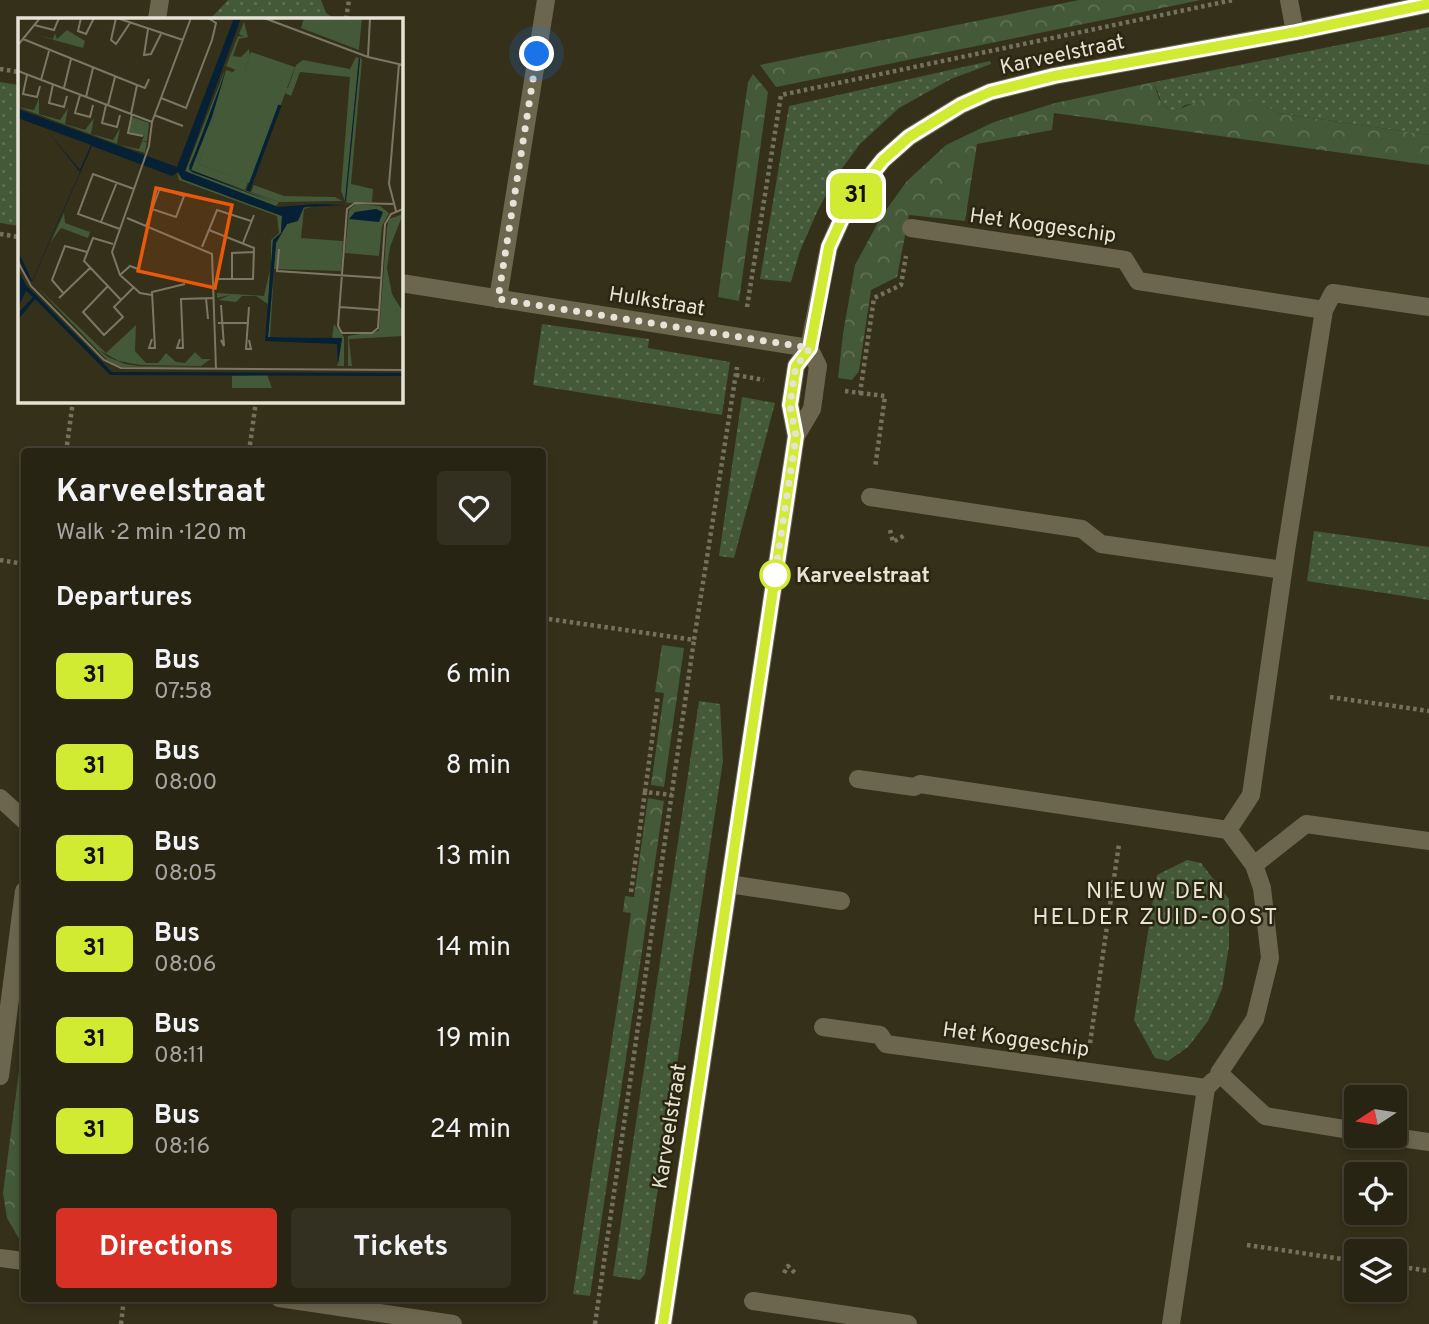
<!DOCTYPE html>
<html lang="en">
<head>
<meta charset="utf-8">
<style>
	body { margin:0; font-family:Overpass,sans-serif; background:#343021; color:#f1f3f6; height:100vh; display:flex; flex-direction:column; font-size:26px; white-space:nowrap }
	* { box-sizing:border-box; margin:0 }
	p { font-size:23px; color:#a5a4a0 }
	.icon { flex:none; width:38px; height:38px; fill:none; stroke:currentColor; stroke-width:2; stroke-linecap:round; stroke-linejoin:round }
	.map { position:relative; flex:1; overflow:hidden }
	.sheet { position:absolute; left:21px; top:448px; width:525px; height:854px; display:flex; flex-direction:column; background:#282413; border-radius:7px; box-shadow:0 4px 10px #0003,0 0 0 2px #444133 }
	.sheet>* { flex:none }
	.badge { padding:0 14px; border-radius:10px; font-size:24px; line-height:46px }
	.needle { width:46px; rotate:258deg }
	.controls { position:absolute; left:1344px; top:1085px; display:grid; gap:14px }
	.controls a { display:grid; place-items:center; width:63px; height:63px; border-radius:7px; background:#282413; box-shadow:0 4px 10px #0003,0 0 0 2px #444133; font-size:35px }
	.you { position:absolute; width:35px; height:35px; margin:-18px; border:5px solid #fff; border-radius:50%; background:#1a73e8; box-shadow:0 0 0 10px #1a73e833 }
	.map>.badge { position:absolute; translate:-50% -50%; box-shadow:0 0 0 4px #fff }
	h2 { padding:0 35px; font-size:26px; line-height:63px }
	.round { display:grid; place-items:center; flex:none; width:74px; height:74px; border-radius:7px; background:#343021 }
	.summary { display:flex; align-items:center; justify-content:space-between; height:119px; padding:0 35px }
	h1 { font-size:33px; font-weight:700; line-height:52px }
	.button { display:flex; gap:14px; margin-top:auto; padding:14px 35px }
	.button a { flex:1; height:80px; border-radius:7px; background:#d93025; color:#fff; font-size:28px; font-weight:700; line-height:80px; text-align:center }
	.button a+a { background:#343021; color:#f1f3f6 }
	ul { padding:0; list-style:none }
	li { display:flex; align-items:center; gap:21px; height:91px; padding:0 35px }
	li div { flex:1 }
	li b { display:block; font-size:26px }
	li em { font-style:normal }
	li .badge { min-width:77px; font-weight:700; text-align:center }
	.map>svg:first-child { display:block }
</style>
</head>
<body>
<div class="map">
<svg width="1429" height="1324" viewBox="0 0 1429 1324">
	<defs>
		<pattern id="grass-dots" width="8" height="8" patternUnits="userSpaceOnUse" patternTransform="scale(1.75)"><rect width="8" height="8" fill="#435937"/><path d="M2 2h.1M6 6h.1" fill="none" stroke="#5e7153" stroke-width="1.8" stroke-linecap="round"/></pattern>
		<pattern id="forest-crowns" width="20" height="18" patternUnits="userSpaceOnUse" patternTransform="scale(1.75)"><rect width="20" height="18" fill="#435937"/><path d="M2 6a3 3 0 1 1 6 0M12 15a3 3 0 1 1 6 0" fill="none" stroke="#5e7153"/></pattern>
	</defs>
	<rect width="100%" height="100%" fill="#353019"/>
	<g fill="url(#grass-dots)">
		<path d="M228 0H321L326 13 334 18V19H210Z"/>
		<path d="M1429 27V135L1277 113 1268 107 1228 98 1185 105 1179 110H1170L1162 104 1154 82Z"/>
		<path d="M990 61 991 64 951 79 899 108 860 144 835 178 817 212 800 251 791 282 760 279 789 106Z"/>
		<path d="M0 82 19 85V226L0 223Z"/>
		<path d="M542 324 649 339 648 348 730 362 722 415 533 385Z"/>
		<path d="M742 397 775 403 734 558 719 556Z"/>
		<path d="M1314 531 1429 547V600L1307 581Z"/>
		<path d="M699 701 720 704 723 761 645 1274 640 1280 613 1276Z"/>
		<path d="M1187 860 1201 863 1229 899V946L1222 989 1208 1021 1188 1047 1168 1061 1155 1058 1134 1020 1157 875Z"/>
		<path d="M625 955 641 958 590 1296 573 1294Z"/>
	</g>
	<g fill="url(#forest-crowns)">
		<path d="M1079 0H1201L776 87 760 65Z"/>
		<path d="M753 74 768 92 739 301 718 297 748 82Z"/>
		<path d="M1154 82C1157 92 1159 106 1171 110 1177 112 1194 102 1202 100 1224 94 1259 99 1277 113L1429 135V165L1054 113 1052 130 977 144 965 221 909 215 897 277 871 290 859 371 852 380 838 378 843 334 855 265 881 217 907 181 946 145 994 122 1055 103Z"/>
		<path d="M662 645 684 648 664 787 651 785 664 693 655 692Z"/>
		<path d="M648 798 664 801 641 958 625 955 631 913 623 912 625 896 634 897Z"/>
		<path d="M20 1063 24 1064V1243L18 1237 7 1218 3 1193Z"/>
	</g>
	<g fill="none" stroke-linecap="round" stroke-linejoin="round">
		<g stroke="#75715d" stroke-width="4.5" stroke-dasharray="3.5 3.5" stroke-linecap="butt">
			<path d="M346 19 349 0"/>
			<path d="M0 69 19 72"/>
			<path d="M0 234 19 237"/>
			<path d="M747 307 781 95 1233 0"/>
			<path d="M736 375 764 380"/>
			<path d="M845 391 860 393 874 298 901 285 906 256"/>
			<path d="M860 393 885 396 875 468"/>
			<path d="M66 452 73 401"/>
			<path d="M249 452 256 401"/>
			<path d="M890 530 893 542 905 535"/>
			<path d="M0 560 24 564"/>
			<path d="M542 618 694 640 737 367"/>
			<path d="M1330 697 1429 711"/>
			<path d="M645 792 658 695"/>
			<path d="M631 892 645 792 672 795"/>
			<path d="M1090 1043 1119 844"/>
			<path d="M1247 1245 1356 1261"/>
			<path d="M1395 1266 1429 1271"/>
			<path d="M784 1273 788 1266 796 1274"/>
			<path d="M121 1324 124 1298"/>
			<path d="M595 1324 694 640"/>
		</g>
		<g stroke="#6c664e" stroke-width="18">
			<path d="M1289 0 1295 32"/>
			<path d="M157 19 160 0"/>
			<path d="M911 228 1125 260 1138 281 1324 310"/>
			<path d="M401 283 809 348"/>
			<path d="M498 299 546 0"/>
			<path d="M796 436 812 409 818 366 809 348"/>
			<path d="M870 497 1082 529 1101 544 1283 570"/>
			<path d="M858 779 914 787 920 784 1228 830"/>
			<path d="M0 798 24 820"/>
			<path d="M1254 865 1228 830 1251 795 1286 551 1324 310 1333 293 1429 307"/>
			<path d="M729 884 841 901"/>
			<path d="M823 1027 880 1035 886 1044 1206 1088"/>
			<path d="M0 1076 24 891"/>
			<path d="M1356 1131 1265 1116 1219 1073 1255 1019 1270 958 1262 888 1254 865 1306 824 1429 841"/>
			<path d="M1388 1136 1429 1142"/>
			<path d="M0 1258 24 1261"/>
			<path d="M279 1298 453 1324"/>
			<path d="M753 1301 908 1324"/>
			<path d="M663 1324 796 436 790 405 796 366 809 348 829 247 845 212 863 185 883 160 909 137 961 105 990 92 1054 76 1295 32 1429 4"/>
			<path d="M1171 1324 1206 1088 1213 1081"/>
		</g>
	</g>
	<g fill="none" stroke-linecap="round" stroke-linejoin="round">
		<defs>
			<path id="line" d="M663 1324 796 436 790 405 796 366 810 348 829 247 845 212 863 185 883 160 909 137 961 105 990 92 1054 76 1296 32 1429 4"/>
		</defs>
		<use href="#line" stroke="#fff" stroke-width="16"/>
		<use href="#line" stroke="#d1ea32" stroke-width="10"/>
		<path stroke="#e6e2d5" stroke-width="7" stroke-dasharray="0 12.6" d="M537 54 498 299 810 348 796 366 793 384 790 405 796 436 775 575"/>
	</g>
	<circle fill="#fff" stroke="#d1ea32" stroke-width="3.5" cx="775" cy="575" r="14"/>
	<g text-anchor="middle" stroke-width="5" stroke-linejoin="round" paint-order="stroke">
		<g font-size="21" fill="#e6e2d5" stroke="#2b2610">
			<text transform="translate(1062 54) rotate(-12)" y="7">Karveelstraat</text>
			<text transform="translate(1043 225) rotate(8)" y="7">Het Koggeschip</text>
			<text transform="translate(657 301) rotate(9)" y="7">Hulkstraat</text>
			<text transform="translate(1016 1039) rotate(8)" y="7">Het Koggeschip</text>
			<text transform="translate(669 1126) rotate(-81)" y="7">Karveelstraat</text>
		</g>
		<g font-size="21" font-weight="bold" fill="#e6e2d5" stroke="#2b2610" text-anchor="start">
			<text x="796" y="582">Karveelstraat</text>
		</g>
		<g font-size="23" letter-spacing="2" fill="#e6e2d5" stroke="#2b2610">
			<text x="1156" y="898">NIEUW DEN<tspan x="1156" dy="26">HELDER ZUID-OOST</tspan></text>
		</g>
	</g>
	<g transform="translate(18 18)">
		<rect width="385" height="385" fill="#353019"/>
		<path d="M226 4 230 19 221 21 215 38 223 39 231 31 232 38 227 52 220 53 208 48 220 18 226 19 221 16ZM49 12 67 23 65 30 18 17 35 21 37 15 39 21ZM342 39 344 42 333 166 355 171 354 184 332 185 327 184ZM207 52 194 98 171 148 174 154 261 184 258 188 167 154ZM21 80V96L42 102 50 90 47 106 67 112 76 100 73 116 95 122 102 110 99 126 0 89 16 92ZM114 99 131 105 129 123H124L129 124 127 135 101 127 121 131 126 118 111 114ZM159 154 164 161 264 198 263 215 255 222 253 251V222L261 215 259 198 161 162ZM338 186 362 188 371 195 364 208 361 238 327 235 331 192ZM297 188 286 191 283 220 325 223 323 253 256 251 258 225 269 206 280 201 284 190ZM46 195 47 205 72 214 70 220 43 210 32 225ZM385 196 372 229 369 250 374 276 385 294V318L331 321 334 348H330V318L361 313 369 209 371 201ZM252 252 250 286 238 278H224L218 284 200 282 212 277 199 280V275L246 278ZM256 252 252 319 314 320 316 306 326 319V348H319L324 320 266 322 250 319ZM20 270 88 335 118 307 117 333 128 345H140L148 335 158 344 167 345 177 334 184 341H193L183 348 122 347 101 343 81 332 90 339 107 346 121 348H193L104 349 89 342ZM249 357 254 370H214V358Z" fill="#435937"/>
		<path d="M338 39 341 40 327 183 323 173 332 59 282 54 273 78 262 73 270 70 278 47 285 42 332 51ZM208 52 214 54 181 146 224 162 249 113 227 172 173 152ZM236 167 266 178 317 179 324 183 261 184 233 174Z" fill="#435937"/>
		<path d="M286 0H344L341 32 283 10ZM233 34 277 49 233 166 181 146 209 59 217 52H227Z" fill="#435937"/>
		<path d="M216 0H223L167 153 260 189 298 186 327 187 286 189 280 203 269 206 258 225 250 319 324 320 320 347 319 326 247 323 255 222 263 215 264 198 164 161 160 154 154 158 74 128 14 264 6 254 0 237V233L14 263 62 154 31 115 62 152 73 127 0 100V91L159 149ZM341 40 342 41 328 184 327 183ZM208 52 194 99 173 152 255 184 174 154 171 151ZM358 191 365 194 361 204 331 201 337 194ZM0 252 8 267 94 354 385 355V358L92 357 17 281 0 302V295L15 279 8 273 0 290Z" fill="#062035"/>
		<path fill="none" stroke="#062035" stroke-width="3.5" d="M230 173 262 87"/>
		<path fill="none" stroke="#7c7764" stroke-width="2" d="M63 0 60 13 68 16 76 0M98 0 93 22 98 26 112 5M99 0 165 22M246 0 350 39 385 47M16 7 36 12 41 0M130 11 126 37 133 36 143 16M5 21 119 67 127 70 131 61M0 27 22 0M350 39 352 0M0 53 134 104M9 57 5 76 19 79 22 68M23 62 31 33M35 66 31 85 46 89 49 78M46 70 53 41M62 77 57 95 72 99 75 87M68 79 75 50M143 80 168 90 194 22 198 5 190 0M88 87 84 105 99 109 102 97M90 87 97 59M113 96 119 67M114 96 110 115 125 118M136 97 165 108M131 128 94 234 102 257 122 275 134 277M131 128 134 104 173 0M375 186 337 185 329 191 320 308 324 315H354L360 310 367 206 373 196 385 191M378 193 371 166 381 46M109 200 194 236 198 351M83 204 99 164M128 208 139 178 142 170 166 178 158 199 134 191M102 211 60 196 75 156 116 171M191 212 236 230 235 261H197M225 225 236 197M95 226 75 220 66 243 103 282M184 229 199 192 233 203M261 231 259 253 364 260M0 244 13 268 86 342 103 350 385 352M102 257 112 248 120 251M214 261V235L236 234M90 268 65 294 86 317 105 299 96 289 115 270M46 276 34 262 47 228 69 234M41 280 72 250M188 280 190 301M203 287 206 328 203 322M231 289 228 331H233L231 322M322 289 362 292M200 305H231M134 321 131 330H137L134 274 167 266M162 321 159 330H165L163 281 196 280"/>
		<path fill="#e8590c" fill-opacity="0.15" stroke="#e8590c" stroke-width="3.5" d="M138 170 214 187 197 270 120 253Z"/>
		<rect width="385" height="385" fill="none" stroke="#e6e2d5" stroke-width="3.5"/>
	</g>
</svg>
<div class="controls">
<a><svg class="needle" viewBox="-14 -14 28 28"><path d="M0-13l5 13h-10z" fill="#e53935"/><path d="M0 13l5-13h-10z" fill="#a5a4a0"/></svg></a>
<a><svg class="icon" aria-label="locate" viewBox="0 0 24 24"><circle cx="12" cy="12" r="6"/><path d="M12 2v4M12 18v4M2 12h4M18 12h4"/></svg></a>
<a><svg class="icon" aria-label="layers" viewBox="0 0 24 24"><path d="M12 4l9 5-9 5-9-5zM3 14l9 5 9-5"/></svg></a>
</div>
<div class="you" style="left:537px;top:54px"></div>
<b class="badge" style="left:856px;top:196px;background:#d1ea32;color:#111">31</b>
<section class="sheet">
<div class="summary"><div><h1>Karveelstraat</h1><p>Walk · 2 min · 120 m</p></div><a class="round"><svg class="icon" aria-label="heart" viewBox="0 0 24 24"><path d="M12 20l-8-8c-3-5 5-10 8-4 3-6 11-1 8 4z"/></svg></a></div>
<h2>Departures</h2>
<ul>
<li><span class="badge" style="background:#d1ea32;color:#111">31</span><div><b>Bus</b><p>07:58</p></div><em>6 min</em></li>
<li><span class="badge" style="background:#d1ea32;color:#111">31</span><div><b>Bus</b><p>08:00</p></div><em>8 min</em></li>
<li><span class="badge" style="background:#d1ea32;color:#111">31</span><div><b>Bus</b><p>08:05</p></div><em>13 min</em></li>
<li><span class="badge" style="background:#d1ea32;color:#111">31</span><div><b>Bus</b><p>08:06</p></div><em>14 min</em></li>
<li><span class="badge" style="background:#d1ea32;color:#111">31</span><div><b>Bus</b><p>08:11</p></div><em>19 min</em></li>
<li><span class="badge" style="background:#d1ea32;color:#111">31</span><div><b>Bus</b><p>08:16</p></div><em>24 min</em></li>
</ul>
<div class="button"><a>Directions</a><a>Tickets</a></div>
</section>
</div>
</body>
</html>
